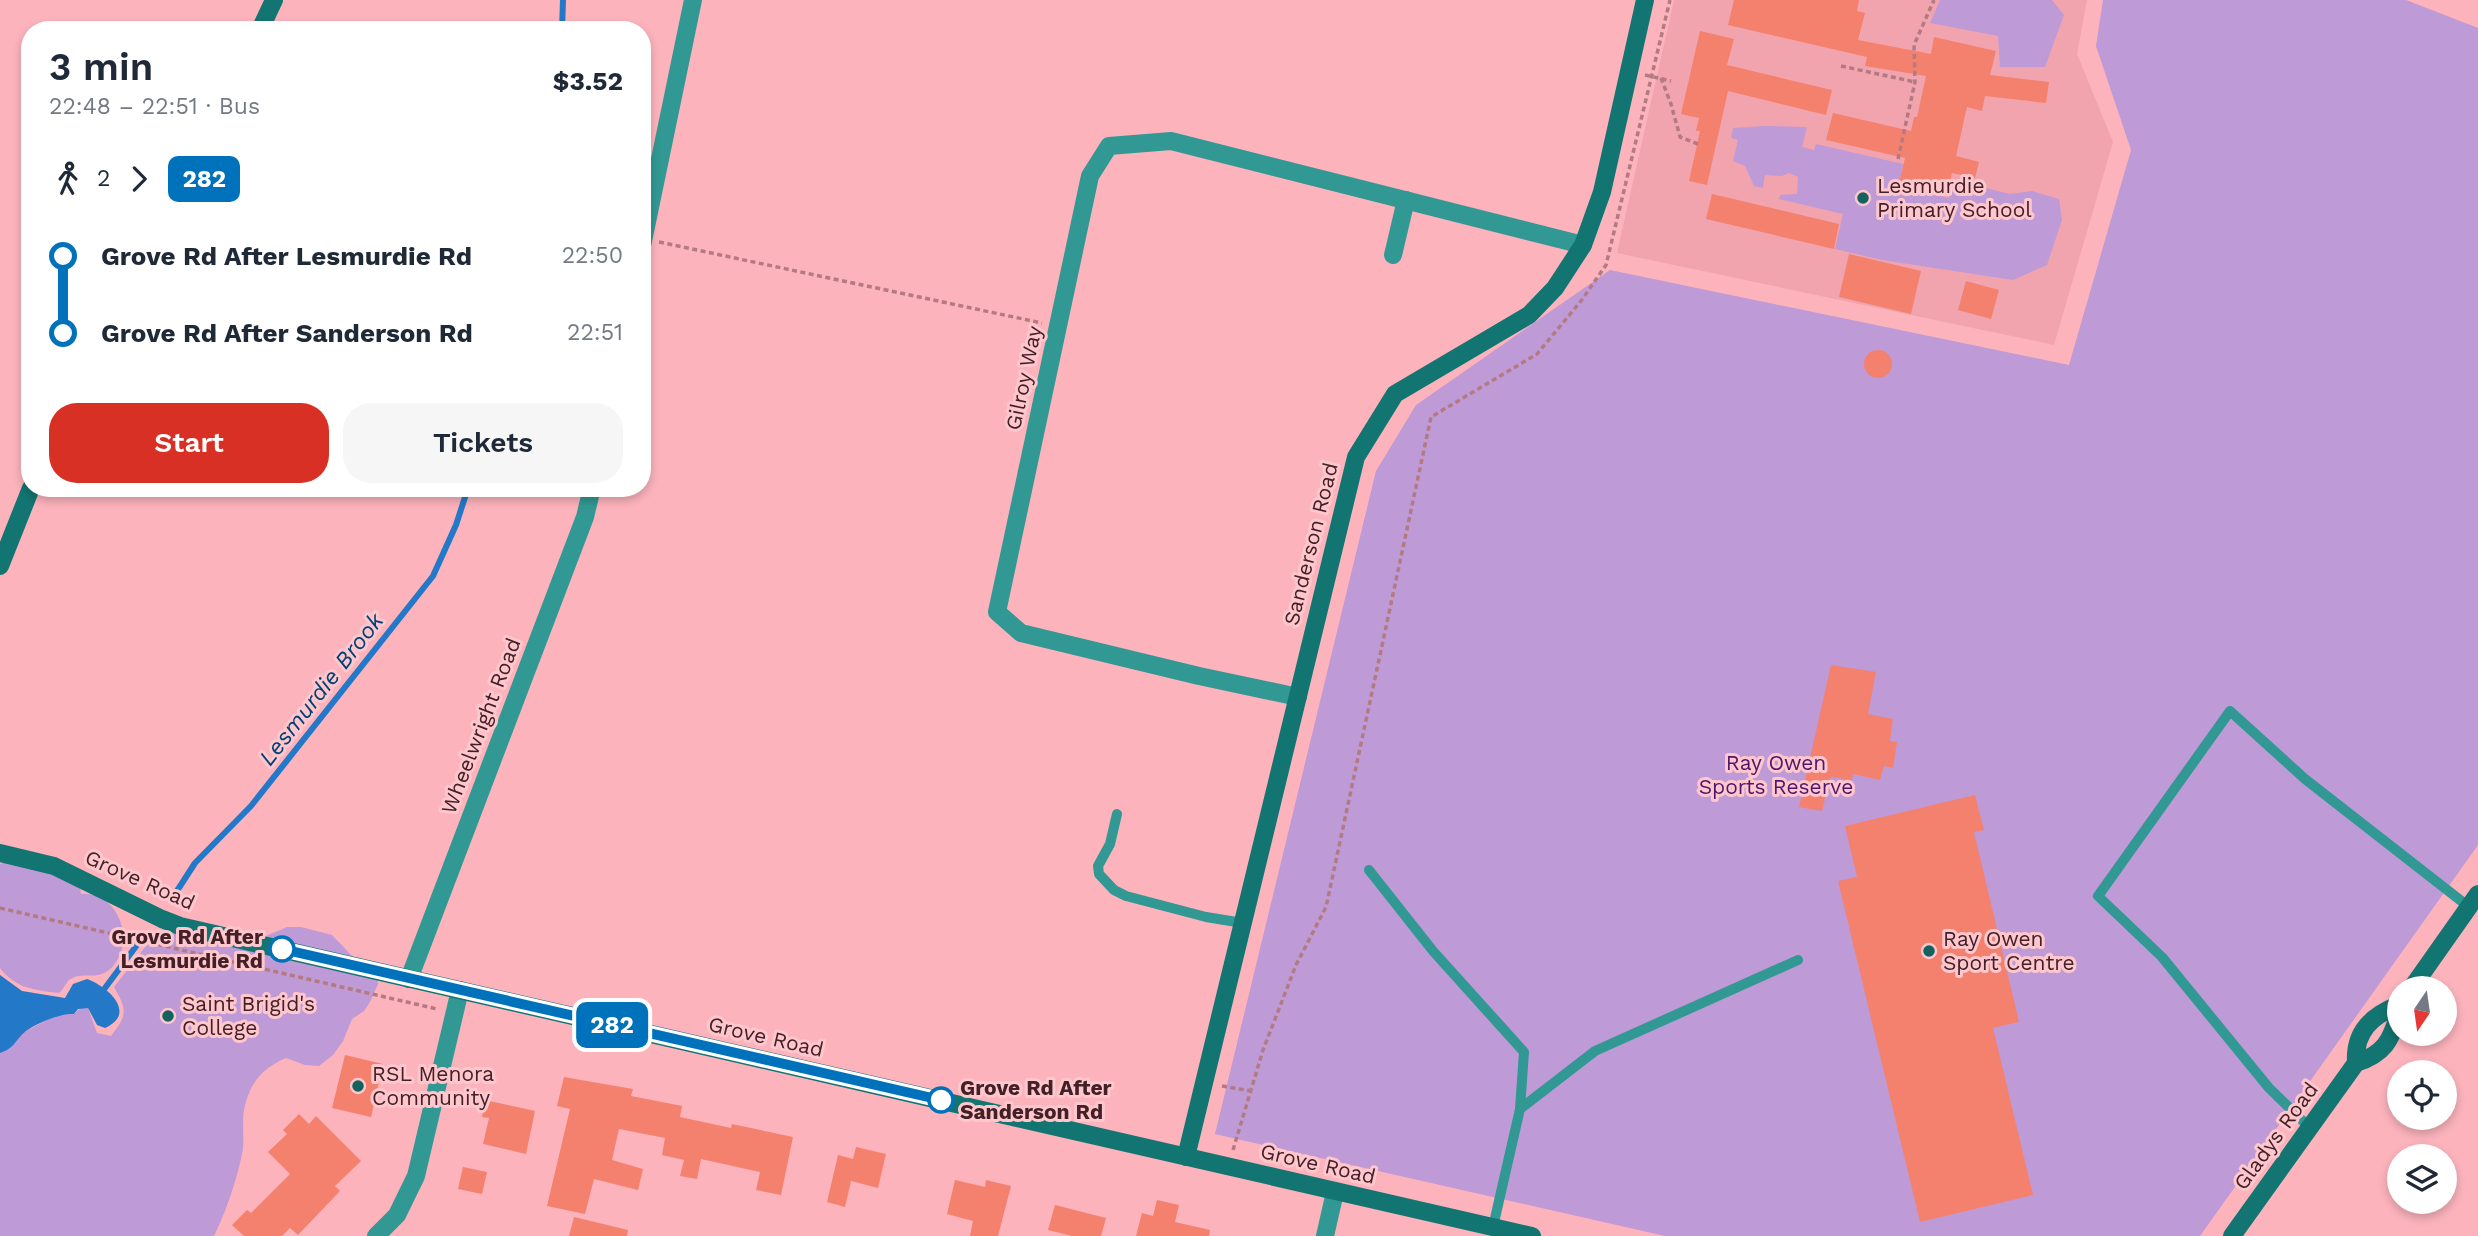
<!DOCTYPE html>
<html lang="en">
<head>
<meta charset="utf-8">
<style>
	body { margin:0; font-family:"Work Sans",sans-serif; background:#f6f6f7; color:#1f2937; height:100vh; display:flex; flex-direction:column; font-size:26px; white-space:nowrap }
	* { box-sizing:border-box; margin:0 }
	p { font-size:23px; color:#747a83 }
	.icon { flex:none; width:38px; height:38px; fill:none; stroke:currentColor; stroke-width:2; stroke-linecap:round; stroke-linejoin:round }
	.map { position:relative; flex:1; overflow:hidden }
	.panel { position:absolute; left:21px; top:21px; width:630px; height:476px; display:flex; flex-direction:column; background:#fff; border-radius:28px; box-shadow:0 4px 10px #0003 }
	.panel>* { flex:none }
	.badge { padding:0 14px; border-radius:10px; font-size:24px; line-height:46px }
	.needle { width:46px; rotate:193deg }
	.tools { position:absolute; left:2387px; top:976px; display:grid; gap:14px }
	.tools a { display:grid; place-items:center; width:70px; height:70px; border-radius:50%; background:#fff; box-shadow:0 4px 10px #0003; font-size:35px }
	.map>.badge { position:absolute; translate:-50% -50%; box-shadow:0 0 0 4px #fff }
	.legs { display:flex; align-items:center; gap:10px; height:77px; padding:0 28px; font-size:23px }
	.legs p { margin-inline-start:auto }
	.headline { display:flex; align-items:center; justify-content:space-between; height:119px; padding:0 28px }
	h1 { font-size:38px; font-weight:600; line-height:52px }
	.button { display:flex; gap:14px; margin-top:auto; padding:14px 28px }
	.button a { flex:1; height:80px; border-radius:28px; background:#d93025; color:#fff; font-size:28px; font-weight:600; line-height:80px; text-align:center }
	.button a+a { background:#f6f6f7; color:#1f2937 }
	ul { padding:0 28px; list-style:none }
	li { display:flex; align-items:center; gap:24px; height:77px; font-size:26px }
	li i { display:grid; place-items:center; width:10px; height:100%; margin:0 9px; background:currentColor }
	li i::after { content:''; width:18px; height:18px; margin:-9px; border:5px solid; border-radius:50%; background:#fff }
	li p { margin-inline-start:auto }
	li:first-child i { background:linear-gradient(#0000 50%,currentColor 0) }
	li:last-child i { background:linear-gradient(currentColor 50%,#0000 0) }
	.map>svg:first-child { display:block }
</style>
</head>
<body>
<div class="map">
<svg width="2478" height="1236" viewBox="0 0 2478 1236">
	<rect width="100%" height="100%" fill="#fcb3bc"/>
	<path fill="#f1a4ae" d="M1674 0H2087L2077 54 2113 142 2054 345 1617 253Z"/>
	<g fill="#be9ad7">
		<path d="M1940 0H2052L2064 15 2045 67H2000L1998 36 1930 23Z"/>
		<path d="M2103 0H2406L2478 28V845L2200 1236H1665L1215 1134 1376 471 1416 405 1610 270 2069 365 2131 150 2096 46Z"/>
		<path d="M1765 126 1807 127 1802 147 1814 150 1816 144 1903 164 1899 187 1949 198 1953 180 2010 194 2032 191 2059 199 2062 220 2047 265 2013 280 1882 260 1835 249 1843 214 1779 199 1780 195 1797 194 1798 177 1789 173 1782 176 1765 175 1763 188 1754 186 1745 166 1733 161 1738 140 1731 138 1733 128Z"/>
		<path d="M8 861 79 881 81 894C117 891 136 939 114 965 98 984 84 969 69 980 66 983 63 990 59 993 35 990 16 989 0 968V864Z"/>
		<path d="M287 927H301L332 935 356 960 376 970 378 984 370 1002 364 1011 352 1019 343 1041 333 1055 319 1066 305 1065 286 1058C262 1068 249 1084 244 1110 242 1122 244 1135 243 1148 239 1174 226 1212 214 1236H0V1053L26 1031 57 1015 74 1014 82 1007 88 1008 97 1033 111 1036C128 1014 127 1010 114 987L153 937 168 932 193 931 257 940Z"/>
	</g>
	<path fill="#2379c7" d="M0 975 22 991 65 998 73 984 87 979C107 986 138 1013 105 1028L97 1025 88 1008 78 1009 74 1014C61 1013 37 1023 26 1031 15 1040 15 1048 0 1053Z"/>
	<g fill="none" stroke-linecap="round" stroke-linejoin="round">
		<g stroke="#2379c7" stroke-width="6">
			<path d="M562 30 563 0"/>
			<path d="M175 894 195 863 251 806 433 576 456 525 468 488"/>
			<path d="M105 988 137 945"/>
		</g>
	</g>
	<g fill="#f4816e">
		<path d="M1734 0H1859L1857 11 1865 13 1858 40 1931 54 1934 37 1996 51 1990 75 2049 82 2046 103 1985 96 1982 111 1967 107 1956 156 1979 162 1975 178 1952 173 1947 194 1899 183 1905 158 1826 140 1833 113 1911 131 1914 117H1917L1926 76 1865 66 1867 57 1728 25Z"/>
		<path d="M1700 31 1734 39 1727 65 1832 90 1826 115 1728 91 1707 185 1689 181 1700 131H1696L1699 118 1681 114Z"/>
		<path d="M1712 194 1839 224 1834 249 1706 219Z"/>
		<path d="M1849 254 1921 271 1911 314 1839 297Z"/>
		<path d="M1966 281 1999 290 1991 319 1958 310Z"/>
		<circle cx="1878" cy="364" r="14"/>
		<path d="M1831 665 1876 672 1868 714 1893 719 1890 741 1897 742 1893 768 1884 766 1880 780 1853 774 1852 780 1830 777 1822 811 1799 807Z"/>
		<path d="M1975 795 1984 830 1974 832 2019 1022 1993 1028 2033 1195 1920 1222 1838 881 1857 877 1845 826Z"/>
		<path d="M345 1055 383 1064 371 1117 332 1108Z"/>
		<path d="M564 1077 633 1089 631 1096 682 1106 680 1117 731 1128 732 1124 793 1137 781 1195 756 1190 760 1172 701 1159 697 1179 680 1176 684 1160 662 1155 665 1138 619 1129 612 1160 643 1169 638 1190 594 1179 585 1214 547 1206 570 1109 557 1106Z"/>
		<path d="M485 1100 535 1111 526 1154 483 1144 489 1118 482 1117Z"/>
		<path d="M299 1114 309 1124 316 1116 361 1161 335 1186 340 1191 298 1235 290 1228 282 1236H244L232 1225 247 1210 251 1213 290 1174 268 1152 287 1134 283 1130Z"/>
		<path d="M856 1147 886 1154 878 1188 851 1181 845 1207 827 1202 838 1155 853 1159Z"/>
		<path d="M463 1167 487 1172 482 1194 458 1189Z"/>
		<path d="M955 1180 985 1187 986 1180 1011 1186 998 1236H970L973 1221 947 1214Z"/>
		<path d="M1157 1200 1179 1205 1175 1222 1210 1230 1209 1236H1136L1142 1213 1153 1216Z"/>
		<path d="M1055 1205 1106 1218 1101 1236H1072L1048 1230Z"/>
		<path d="M574 1217 628 1230 627 1236H569Z"/>
	</g>
	<g fill="none" stroke-linecap="round" stroke-linejoin="round">
		<g stroke="#b37a81" stroke-width="3.5" stroke-dasharray="5 3.5" stroke-linecap="butt">
			<path d="M1841 66 1915 82"/>
			<path d="M1645 75 1671 81"/>
			<path d="M1661 78 1671 104 1680 137 1698 144"/>
			<path d="M1898 159 1915 82 1914 45 1934 0"/>
			<path d="M659 242 1042 323"/>
			<path d="M0 908 437 1009"/>
			<path d="M1222 1086 1251 1091"/>
			<path d="M1233 1150 1263 1050 1296 965 1326 907 1431 417 1537 354 1581 301 1606 265 1670 0"/>
		</g>
		<g stroke="#329893" stroke-width="10">
			<path d="M1117 814 1110 844 1098 866 1099 874 1114 890 1126 896 1206 917 1243 923"/>
			<path d="M1369 870 1433 951 1524 1052 1520 1109"/>
			<path d="M2310 1128 2269 1088 2162 957 2098 896 2230 711 2305 779 2469 907"/>
			<path d="M1493 1227 1520 1109 1595 1051 1798 960"/>
		</g>
		<g stroke="#329893" stroke-width="18">
			<path d="M642 246 693 0"/>
			<path d="M1393 255 1406 200"/>
			<path d="M1298 697 1199 676 1021 633 997 612 1090 176 1109 146 1171 141 1583 245"/>
			<path d="M409 979 585 517 592 488"/>
			<path d="M376 1236 397 1215 416 1176 460 990"/>
			<path d="M1325 1236 1335 1192"/>
		</g>
		<g stroke="#127571" stroke-width="18">
			<path d="M260 30 274 0"/>
			<path d="M0 566 31 488"/>
			<path d="M0 853 54 866 162 919 180 926 1532 1236"/>
			<path d="M2411 989 2478 894"/>
			<path d="M2356 1063C2384 1054 2391 1041 2399 1013"/>
			<path d="M1186 1157 1356 457 1395 394 1529 315 1555 288 1583 245 1602 192 1645 0"/>
			<path d="M2232 1236 2356 1063C2354 1032 2372 1015 2399 1005"/>
		</g>
	</g>
	<g fill="none" stroke-linecap="round" stroke-linejoin="round">
		<defs>
			<path id="line-1" d="M282 949 941 1100"/>
		</defs>
		<use href="#line-1" stroke="#fff" stroke-width="16"/>
		<use href="#line-1" stroke="#0072bc" stroke-width="10"/>
	</g>
	<g fill="#12625e" stroke="#fec6cd" stroke-width="2.5">
		<circle cx="1863" cy="198" r="7"/>
		<circle cx="1929" cy="951" r="7"/>
		<circle cx="168" cy="1016" r="7"/>
		<circle cx="358" cy="1086" r="7"/>
	</g>
	<g fill="#fff" stroke="#0072bc" stroke-width="3.5">
		<circle cx="282" cy="949" r="12"/>
		<circle cx="941" cy="1100" r="12"/>
	</g>
	<g text-anchor="middle" stroke-width="6" stroke-linejoin="round" paint-order="stroke">
		<g font-size="21" fill="#422025" stroke="#fec6cd" text-anchor="start">
			<text x="1877" y="193">Lesmurdie<tspan x="1877" dy="24">Primary School</tspan></text>
			<text x="1943" y="946">Ray Owen<tspan x="1943" dy="24">Sport Centre</tspan></text>
			<text x="182" y="1011">Saint Brigid's<tspan x="182" dy="24">College</tspan></text>
			<text x="372" y="1081">RSL Menora<tspan x="372" dy="24">Community</tspan></text>
		</g>
		<g font-size="21" fill="#422025" stroke="#fec6cd">
			<text transform="translate(1024 378) rotate(-78)" y="7">Gilroy Way</text>
			<text transform="translate(1311 544) rotate(-76)" y="7">Sanderson Road</text>
			<text transform="translate(481 726) rotate(-69)" y="7">Wheelwright Road</text>
			<text transform="translate(140 880) rotate(24)" y="7">Grove Road</text>
			<text transform="translate(766 1037) rotate(13)" y="7">Grove Road</text>
			<text transform="translate(2276 1136) rotate(-54)" y="7">Gladys Road</text>
			<text transform="translate(1318 1164) rotate(13)" y="7">Grove Road</text>
		</g>
		<g font-size="21" fill="#4d176a" stroke="#fec6cd">
			<text x="1776" y="770">Ray Owen<tspan x="1776" dy="24">Sports Reserve</tspan></text>
		</g>
		<g font-size="21" font-weight="bold" fill="#422025" stroke="#fec6cd" text-anchor="end">
			<text x="263" y="944">Grove Rd After<tspan x="263" dy="24">Lesmurdie Rd</tspan></text>
			<text x="960" y="1095" text-anchor="start">Grove Rd After<tspan x="960" dy="24">Sanderson Rd</tspan></text>
		</g>
		<g font-size="23" font-style="italic" fill="#004073" stroke="#fec6cd">
			<text transform="translate(321 689) rotate(-52)" y="8">Lesmurdie Brook</text>
		</g>
	</g>
</svg>
<div class="tools">
<a><svg class="needle" viewBox="-14 -14 28 28"><path d="M0-13l5 13h-10z" fill="#e53935"/><path d="M0 13l5-13h-10z" fill="#747a83"/></svg></a>
<a><svg class="icon" aria-label="locate" viewBox="0 0 24 24"><circle cx="12" cy="12" r="6"/><path d="M12 2v4M12 18v4M2 12h4M18 12h4"/></svg></a>
<a><svg class="icon" aria-label="layers" viewBox="0 0 24 24"><path d="M12 4l9 5-9 5-9-5zM3 14l9 5 9-5"/></svg></a>
</div>
<b class="badge" style="left:612px;top:1025px;background:#0072bc;color:#fff">282</b>
<section class="panel">
<div class="headline"><div><h1>3 min</h1><p>22:48 – 22:51 · Bus</p></div><b>$3.52</b></div>
<div class="legs"><svg class="icon" aria-label="walk" viewBox="0 0 24 24"><circle cx="13" cy="4" r="2"/><path d="M13 8l-2 6 4 7M11 14l-3 7M7 12l3-4h3l4 4"/></svg>2<svg class="icon" aria-label="forward" viewBox="0 0 24 24"><path d="M9 5l7 7-7 7"/></svg><b class="badge" style="background:#0072bc;color:#fff">282</b></div>
<ul>
<li><i style="color:#0072bc"></i><b>Grove Rd After Lesmurdie Rd</b><p>22:50</p></li>
<li><i style="color:#0072bc"></i><b>Grove Rd After Sanderson Rd</b><p>22:51</p></li>
</ul>
<div class="button"><a>Start</a><a>Tickets</a></div>
</section>
</div>
</body>
</html>
